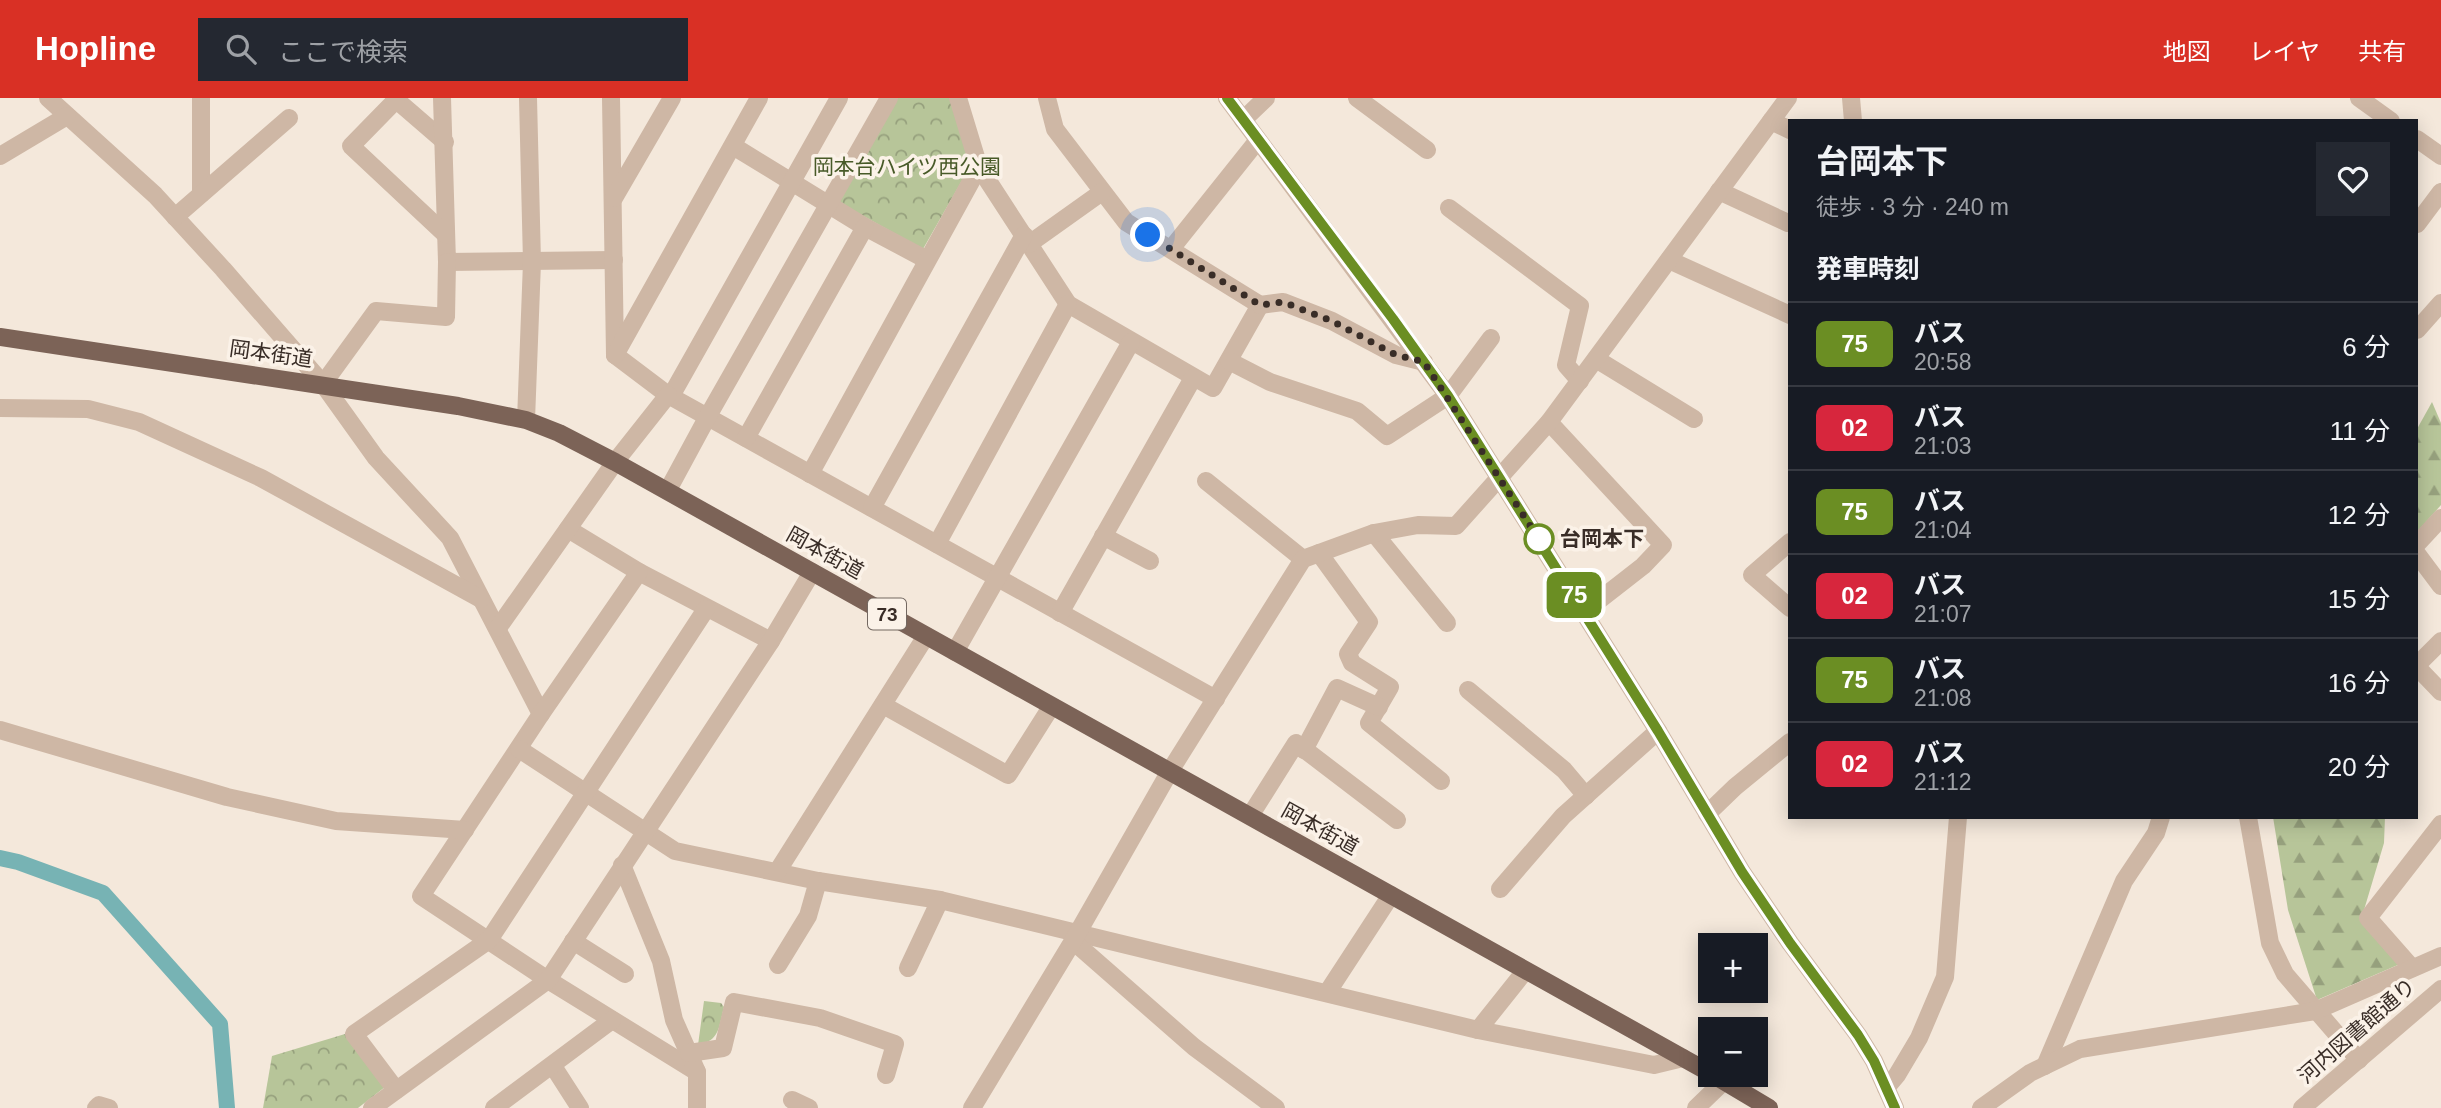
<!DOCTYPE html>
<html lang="ja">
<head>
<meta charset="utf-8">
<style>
	body { margin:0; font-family:Helvetica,"Noto Sans JP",sans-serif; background:#242831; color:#f1f3f6; height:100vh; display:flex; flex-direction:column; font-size:26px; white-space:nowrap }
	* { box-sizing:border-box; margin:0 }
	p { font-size:23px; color:#9ea1a6 }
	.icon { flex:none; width:38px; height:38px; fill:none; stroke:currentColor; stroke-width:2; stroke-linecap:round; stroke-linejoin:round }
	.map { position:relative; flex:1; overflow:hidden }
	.drawer { position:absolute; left:1788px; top:21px; width:630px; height:700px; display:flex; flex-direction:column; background:#171b24; border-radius:0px; box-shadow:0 4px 18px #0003 }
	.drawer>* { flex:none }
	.badge { padding:0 14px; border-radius:10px; font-size:24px; line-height:46px }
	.fabs { position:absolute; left:1698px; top:835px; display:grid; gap:14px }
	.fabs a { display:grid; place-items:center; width:70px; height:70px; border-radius:0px; background:#171b24; box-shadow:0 4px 18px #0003; font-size:35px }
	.you { position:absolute; width:35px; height:35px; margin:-18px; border:5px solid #fff; border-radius:50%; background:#1a73e8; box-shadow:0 0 0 10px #1a73e833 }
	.map>.badge { position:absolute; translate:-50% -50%; box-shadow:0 0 0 4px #fff }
	h2 { padding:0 28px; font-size:26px; line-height:63px }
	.round { display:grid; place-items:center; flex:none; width:74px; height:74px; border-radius:0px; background:#242831 }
	.overview { display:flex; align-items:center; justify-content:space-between; height:119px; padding:0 28px }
	h1 { font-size:33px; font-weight:700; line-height:52px }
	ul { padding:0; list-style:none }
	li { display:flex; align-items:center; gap:21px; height:84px; padding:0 28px; border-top:2px solid #363941 }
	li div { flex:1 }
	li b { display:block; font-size:26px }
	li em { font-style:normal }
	li .badge { min-width:77px; font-weight:700; text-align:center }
	header { display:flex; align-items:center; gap:42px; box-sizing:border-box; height:98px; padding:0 35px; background:#d93025; color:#fff }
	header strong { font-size:33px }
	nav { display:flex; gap:38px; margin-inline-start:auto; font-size:24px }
	.search { width:490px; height:63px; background:#242831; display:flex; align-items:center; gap:18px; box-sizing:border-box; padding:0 24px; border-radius:0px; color:#9ea1a6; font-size:26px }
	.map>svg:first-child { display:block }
</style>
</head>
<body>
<header>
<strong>Hopline</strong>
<div class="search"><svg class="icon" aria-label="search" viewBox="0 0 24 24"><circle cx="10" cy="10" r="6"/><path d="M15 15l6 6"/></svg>ここで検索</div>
<nav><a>地図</a><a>レイヤ</a><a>共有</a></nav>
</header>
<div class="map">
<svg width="2441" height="1010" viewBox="0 0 2441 1010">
	<defs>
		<pattern id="forest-firs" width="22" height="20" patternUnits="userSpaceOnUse" patternTransform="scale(1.75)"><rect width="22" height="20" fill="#b7c599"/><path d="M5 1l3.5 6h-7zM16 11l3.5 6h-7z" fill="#96a07d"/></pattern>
		<pattern id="park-crowns" width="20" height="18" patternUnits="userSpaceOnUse" patternTransform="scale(1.75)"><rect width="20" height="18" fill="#b7c599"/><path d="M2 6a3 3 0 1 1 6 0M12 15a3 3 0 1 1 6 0" fill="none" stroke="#96a07d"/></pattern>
	</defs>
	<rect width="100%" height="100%" fill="#f4e8db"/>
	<g fill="url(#forest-firs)">
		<path d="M2432 304 2441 325V407L2417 434V331Z"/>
		<path d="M2273 719H2385L2384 745 2361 822 2400 866 2317 902 2288 812Z"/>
	</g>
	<g fill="url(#park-crowns)">
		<path d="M883 0H953L972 65 923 151 827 98Z"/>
		<path d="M704 903 721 905 724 909C719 928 720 943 698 947Z"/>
		<path d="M345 936 385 989 358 1010H263L272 958Z"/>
	</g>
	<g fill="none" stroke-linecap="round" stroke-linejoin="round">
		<path stroke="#77b3b4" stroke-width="16" d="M0 760 18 764 103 795 220 926 227 1010"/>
		<g stroke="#ceb7a5" stroke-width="18">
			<path d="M48 0 155 97 223 171 323 286 376 360 450 440 541 616"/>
			<path d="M201 0V96"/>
			<path d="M394 0 445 44"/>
			<path d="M442 0 447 164 614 162"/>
			<path d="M611 0 615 257"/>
			<path d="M958 0 979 69 1068 206 1213 290 1260 207 1126 124 1055 31 1047 0"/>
			<path d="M1227 0 1448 298 1658 633 1742 774 1790 845 1858 937 1874 963 1895 1010"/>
			<path d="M1357 0 1427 52"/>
			<path d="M1851 0 1853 23"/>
			<path d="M2359 0 2391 23"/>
			<path d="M396 2 351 48 446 137"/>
			<path d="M1243 22 1266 0"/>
			<path d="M1771 23 1790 32"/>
			<path d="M2417 41 2441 58"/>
			<path d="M733 48 865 129 927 162"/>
			<path d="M0 58 67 18"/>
			<path d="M1719 93 1788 125"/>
			<path d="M614 100 672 0"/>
			<path d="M1449 110 1580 208 1566 267 1580 283"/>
			<path d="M175 119 289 20"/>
			<path d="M2417 126 2441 94"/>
			<path d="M1029 146 1102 94"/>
			<path d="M1171 151 1258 42"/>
			<path d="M1669 162 1790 217"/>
			<path d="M1260 207 1283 204 1332 223 1396 257 1424 264"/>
			<path d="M2417 232 2441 205"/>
			<path d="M615 257 668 297 1216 601"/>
			<path d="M615 257 759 0"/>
			<path d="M1596 261 1694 321"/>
			<path d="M1229 263 1270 284 1357 313 1387 338 1448 298 1491 240"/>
			<path d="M323 286 376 213 446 219 447 164"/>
			<path d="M671 298 839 0"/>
			<path d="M0 310 88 311 139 324 261 380 481 501"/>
			<path d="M526 322 532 164 528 0"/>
			<path d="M1549 324 1663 447 1643 468 1584 514"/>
			<path d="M746 340 865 129"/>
			<path d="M810 376 979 69"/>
			<path d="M1206 383 1303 461"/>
			<path d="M668 392 708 318 889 0"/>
			<path d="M872 410 1024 137"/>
			<path d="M568 431 639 474 771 543"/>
			<path d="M1374 435 1447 525"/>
			<path d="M1103 438 1150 463"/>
			<path d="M1790 444 1752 477 1790 510"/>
			<path d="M937 446 1068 206"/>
			<path d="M2417 446 2441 420"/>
			<path d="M1319 455 1369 524 1348 556 1352 565 1390 589 1369 625 1441 683"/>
			<path d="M2417 456 2441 488"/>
			<path d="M639 474 541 616 421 798 548 882 697 974"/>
			<path d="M1060 515 1193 280"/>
			<path d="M498 530 615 364 668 297"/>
			<path d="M955 554 1131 244"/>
			<path d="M2417 567 2441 543"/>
			<path d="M2417 569 2441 594"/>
			<path d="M1468 592 1564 672 1586 698"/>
			<path d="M883 607 1008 677 1051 609"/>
			<path d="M0 632 227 699 336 723 465 732"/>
			<path d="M519 651 675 753 818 783 940 802 1478 932 1654 967 1683 960"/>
			<path d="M1304 652 1337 590 1379 609"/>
			<path d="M1707 716 1735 689 1790 644"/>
			<path d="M1250 718 1296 645 1397 722"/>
			<path d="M2248 719 2270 845 2285 876 2359 962"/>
			<path d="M622 767 661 863 674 922 697 974V1010"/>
			<path d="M777 774 926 538"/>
			<path d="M1500 791 1563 718 1658 633"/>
			<path d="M573 843 625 876"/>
			<path d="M1073 843 1194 949 1276 1010"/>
			<path d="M778 867 808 818 818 783"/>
			<path d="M908 870 940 802"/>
			<path d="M2412 870 2368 820 2441 726"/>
			<path d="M1327 895 1391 797"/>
			<path d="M1478 932 1525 873"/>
			<path d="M689 955 723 950 734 904 820 920 895 946 886 977"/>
			<path d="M553 968 580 1010"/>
			<path d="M2045 968 2124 783 2156 735 2161 719"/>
			<path d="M1886 990 1897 977 1919 940 1945 879 1958 719"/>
			<path d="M396 992 354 936 489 842 706 511"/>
			<path d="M792 1002 809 1010"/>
			<path d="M96 1010 99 1007 109 1010"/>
			<path d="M372 1010 548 882 771 543 812 474"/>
			<path d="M494 1010 612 922"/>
			<path d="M972 1010 1073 843 1170 673 1303 461 1374 435 1418 427 1456 428 1549 324 1788 0"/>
			<path d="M1696 1010 1724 983"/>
			<path d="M1981 1010 2030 975 2080 951 2315 913 2441 858"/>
			<path d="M2302 1010 2441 891"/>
		</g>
		<g stroke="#7c6357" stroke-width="18">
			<path d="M0 239 458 308 526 322 559 335 615 364 1710 975"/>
			<path d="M1712 976 1769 1010"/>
		</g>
	</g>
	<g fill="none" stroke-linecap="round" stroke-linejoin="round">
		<defs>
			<path id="line" d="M1227 0 1393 221 1448 298 1658 633 1742 774 1790 845 1858 937 1874 963 1895 1010"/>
		</defs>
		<use href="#line" stroke="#fff" stroke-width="16"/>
		<use href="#line" stroke="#6b8e23" stroke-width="10"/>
		<path stroke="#392d27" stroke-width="7" stroke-dasharray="0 12.6" d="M1148 137 1260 207 1283 204 1332 223 1396 257 1424 264 1542 446 1539 441"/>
	</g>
	<circle fill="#fff" stroke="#6b8e23" stroke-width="3.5" cx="1539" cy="441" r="14"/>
	<g text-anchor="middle" stroke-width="7" stroke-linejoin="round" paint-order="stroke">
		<rect fill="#fbf2e8" stroke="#736861" stroke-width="2" x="868" y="500.5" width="38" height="31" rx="5"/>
		<g font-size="19" font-weight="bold" fill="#392d27">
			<text x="887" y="523">73</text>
		</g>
		<g font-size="21" fill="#485a28" stroke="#fbf2e8">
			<text x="907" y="76">岡本台ハイツ西公園</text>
		</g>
		<g font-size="21" fill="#392d27" stroke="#fbf2e8">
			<text transform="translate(271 256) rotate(8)" y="7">岡本街道</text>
			<text transform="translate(825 455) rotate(29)" y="7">岡本街道</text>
			<text transform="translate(1320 731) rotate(29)" y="7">岡本街道</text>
			<text transform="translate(2357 933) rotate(-41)" y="7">河内図書館通り</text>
		</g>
		<g font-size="21" font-weight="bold" fill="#392d27" stroke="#fbf2e8" text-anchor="start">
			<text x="1560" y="448">台岡本下</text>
		</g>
	</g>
</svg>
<div class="fabs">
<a>+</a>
<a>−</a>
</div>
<div class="you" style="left:1148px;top:137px"></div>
<b class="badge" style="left:1574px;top:497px;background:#6b8e23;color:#fff">75</b>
<section class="drawer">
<div class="overview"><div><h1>台岡本下</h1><p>徒歩 · 3 分 · 240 m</p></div><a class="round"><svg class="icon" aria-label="heart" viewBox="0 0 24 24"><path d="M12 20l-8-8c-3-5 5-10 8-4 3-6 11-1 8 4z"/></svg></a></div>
<h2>発車時刻</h2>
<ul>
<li><span class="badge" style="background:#6b8e23;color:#fff">75</span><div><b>バス</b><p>20:58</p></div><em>6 分</em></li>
<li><span class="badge" style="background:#d7263d;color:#fff">02</span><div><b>バス</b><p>21:03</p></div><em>11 分</em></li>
<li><span class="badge" style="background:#6b8e23;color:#fff">75</span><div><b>バス</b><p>21:04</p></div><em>12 分</em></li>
<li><span class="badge" style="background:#d7263d;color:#fff">02</span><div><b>バス</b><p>21:07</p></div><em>15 分</em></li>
<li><span class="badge" style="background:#6b8e23;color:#fff">75</span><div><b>バス</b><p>21:08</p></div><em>16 分</em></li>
<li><span class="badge" style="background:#d7263d;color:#fff">02</span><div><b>バス</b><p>21:12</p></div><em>20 分</em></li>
</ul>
</section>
</div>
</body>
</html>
